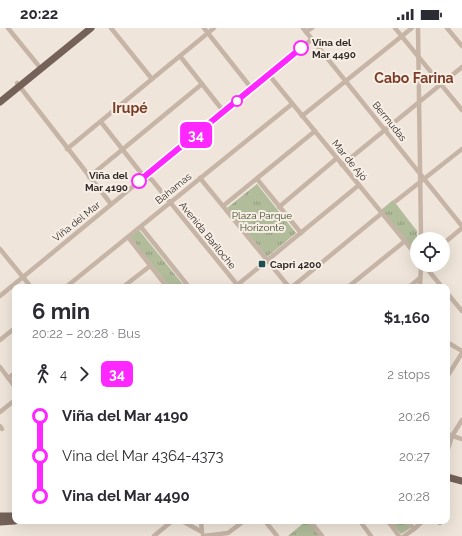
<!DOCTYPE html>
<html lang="en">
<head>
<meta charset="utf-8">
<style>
	body { margin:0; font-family:Raleway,sans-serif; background:#f2f2f3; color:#2b2b33; height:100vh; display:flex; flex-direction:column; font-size:15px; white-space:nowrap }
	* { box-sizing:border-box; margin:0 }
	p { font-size:13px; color:#7c7c81 }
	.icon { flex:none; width:22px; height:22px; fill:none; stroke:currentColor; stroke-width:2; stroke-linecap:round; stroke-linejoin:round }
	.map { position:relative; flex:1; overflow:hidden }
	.sheet { position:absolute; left:12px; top:256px; width:438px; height:240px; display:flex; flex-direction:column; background:#fff; border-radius:8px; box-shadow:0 4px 16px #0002 }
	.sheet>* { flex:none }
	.badge { padding:0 8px; border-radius:6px; font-size:14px; line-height:26px }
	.controls { position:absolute; left:410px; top:204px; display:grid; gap:8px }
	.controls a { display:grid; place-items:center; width:40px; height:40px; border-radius:50%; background:#fff; box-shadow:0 4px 16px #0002; font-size:20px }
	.map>.badge { position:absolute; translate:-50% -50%; box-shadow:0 0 0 2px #fff }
	.legs { display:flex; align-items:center; gap:6px; height:44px; padding:0 20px; font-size:13px }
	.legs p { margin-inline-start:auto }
	.overview { display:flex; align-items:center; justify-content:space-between; height:68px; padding:0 20px }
	h1 { font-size:22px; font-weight:700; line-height:30px }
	ul { padding:0 20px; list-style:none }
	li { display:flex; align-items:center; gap:14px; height:40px; font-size:15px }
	li i { display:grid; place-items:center; width:6px; height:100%; margin:0 5px; background:currentColor }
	li i::after { content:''; width:10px; height:10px; margin:-5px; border:3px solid; border-radius:50%; background:#fff }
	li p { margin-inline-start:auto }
	li:first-child i { background:linear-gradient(#0000 50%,currentColor 0) }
	li:last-child i { background:linear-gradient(currentColor 50%,#0000 0) }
	.status { display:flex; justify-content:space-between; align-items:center; height:28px; padding:0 20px; background:#fff; direction:ltr }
	.status svg { height:11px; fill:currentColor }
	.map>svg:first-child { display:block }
</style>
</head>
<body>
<div class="status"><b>20:22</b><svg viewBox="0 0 49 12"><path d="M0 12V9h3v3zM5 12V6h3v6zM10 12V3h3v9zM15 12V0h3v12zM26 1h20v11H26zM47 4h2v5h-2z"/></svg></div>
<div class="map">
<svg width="462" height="508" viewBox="0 0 462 508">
	<defs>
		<pattern id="park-tufts" width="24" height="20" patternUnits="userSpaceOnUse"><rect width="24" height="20" fill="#b1bc9b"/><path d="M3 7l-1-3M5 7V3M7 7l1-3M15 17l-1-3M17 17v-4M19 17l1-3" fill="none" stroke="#91997e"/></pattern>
	</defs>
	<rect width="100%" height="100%" fill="#efe5da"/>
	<g fill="url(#park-tufts)">
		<path d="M257 156 296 205 267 229 227 180Z"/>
		<path d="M393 172 417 203V225L381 182Z"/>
		<path d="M139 202 185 259H170L130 209Z"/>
		<path d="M306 493H309L321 508H288Z"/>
		<path d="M399 493H405L410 500 409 501 401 506 394 498V497Z"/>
	</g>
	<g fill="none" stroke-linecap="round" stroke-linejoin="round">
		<g stroke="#c6b5a7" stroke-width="4.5">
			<path d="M8 0 38 37"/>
			<path d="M111 0 152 51"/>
			<path d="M204 0 252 61"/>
			<path d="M303 0 462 198"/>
			<path d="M395 0 462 82"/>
			<path d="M418 0 421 211"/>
			<path d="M447 0 462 18"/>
			<path d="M306 4 312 0"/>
			<path d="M180 28 224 84"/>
			<path d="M269 47 417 228"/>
			<path d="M17 55 111 176"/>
			<path d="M302 88 412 0"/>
			<path d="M101 94 141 145 152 152 239 259"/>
			<path d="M67 121 214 0"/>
			<path d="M342 137 462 39"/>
			<path d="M89 149 202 56"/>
			<path d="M200 150 289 259"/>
			<path d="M257 151 301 205"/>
			<path d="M396 173 462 121"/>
			<path d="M223 178 315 103"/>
			<path d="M279 179 337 130"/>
			<path d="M141 199 189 259"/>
			<path d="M128 209 167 259"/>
			<path d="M443 216 462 200"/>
			<path d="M0 221 31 259"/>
			<path d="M424 237 442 259"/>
			<path d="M236 258 359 157"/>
			<path d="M66 259 292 76"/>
			<path d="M123 259 150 238"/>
			<path d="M292 259 382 185"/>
			<path d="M348 259 405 213"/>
			<path d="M409 259 420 250"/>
			<path d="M420 259 421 237"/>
			<path d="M447 265 462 283"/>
			<path d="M0 268 312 11"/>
			<path d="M0 312 15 300"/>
			<path d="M447 314 462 323"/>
			<path d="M0 339 15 359"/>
			<path d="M447 349 462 325"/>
			<path d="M8 350 15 345"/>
			<path d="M0 384 15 372"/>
			<path d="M0 398 2 401"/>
			<path d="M447 406 462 411"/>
			<path d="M447 424 452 408 462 392"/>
			<path d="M182 493 202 504"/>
			<path d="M201 493 202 504"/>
			<path d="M265 493 277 508"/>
			<path d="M310 493 322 508"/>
			<path d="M360 493 371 508"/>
			<path d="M387 493 391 497 396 493"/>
			<path d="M407 493 414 501 423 493"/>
			<path d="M436 493 440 495"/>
			<path d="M391 497 399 508"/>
			<path d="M154 508 172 493"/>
			<path d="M203 508 228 505 244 493"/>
			<path d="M404 508 414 501"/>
		</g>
		<g stroke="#746259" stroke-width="7">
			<path d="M0 74 91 0"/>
			<path d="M447 449 462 453"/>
			<path d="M0 488H15"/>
			<path d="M0 494 15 493"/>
		</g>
	</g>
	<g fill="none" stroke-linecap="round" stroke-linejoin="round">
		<defs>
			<path id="line-1" d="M139 153 301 20"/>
		</defs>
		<use href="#line-1" stroke="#fff" stroke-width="9"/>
		<use href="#line-1" stroke="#fe27ff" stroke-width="6"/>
	</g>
	<g fill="#fff" stroke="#fe27ff" stroke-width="2">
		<circle cx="301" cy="20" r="7"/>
		<circle cx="237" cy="73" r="5"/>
		<circle cx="139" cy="153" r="7"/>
	</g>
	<rect fill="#204d50" stroke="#f7efe6" stroke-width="1.5" x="258" y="232" width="8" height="8" rx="2"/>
	<g text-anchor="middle" stroke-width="4" stroke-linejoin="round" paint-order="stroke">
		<g font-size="10" font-weight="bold" fill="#332b27" stroke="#f7efe6" text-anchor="start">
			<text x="312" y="18">Vina del<tspan x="312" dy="12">Mar 4490</tspan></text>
			<text x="128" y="151" text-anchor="end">Viña del<tspan x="128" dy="12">Mar 4190</tspan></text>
		</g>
		<g font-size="10" fill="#332b27" stroke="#f7efe6">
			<text transform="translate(390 93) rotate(51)" y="4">Bermudas</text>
			<text transform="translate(350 132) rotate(51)" y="4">Mar de Ajó</text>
			<text transform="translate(173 160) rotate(-39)" y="4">Bahamas</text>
			<text transform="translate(76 193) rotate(-39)" y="4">Viña del Mar</text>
			<text transform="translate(208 207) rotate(51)" y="4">Avenida Bariloche</text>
		</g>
		<g font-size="10" fill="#424f2d" stroke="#f7efe6">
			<text x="262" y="191">Plaza Parque<tspan x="262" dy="12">Horizonte</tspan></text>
		</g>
		<g font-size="10" font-weight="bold" fill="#332b27" stroke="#f7efe6" text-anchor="start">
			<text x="270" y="240">Capri 4200</text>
		</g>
		<g font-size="14" font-weight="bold" fill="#7b3c27" stroke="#f7efe6">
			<text x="414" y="55">Cabo Farina</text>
			<text x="130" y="85">Irupé</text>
		</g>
	</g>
</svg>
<div class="controls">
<a><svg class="icon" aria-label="locate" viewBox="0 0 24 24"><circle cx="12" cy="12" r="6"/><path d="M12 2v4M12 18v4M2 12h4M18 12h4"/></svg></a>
</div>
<b class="badge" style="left:196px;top:107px;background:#fe27ff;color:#fff">34</b>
<section class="sheet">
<div class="overview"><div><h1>6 min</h1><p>20:22 – 20:28 · Bus</p></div><b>$1,160</b></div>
<div class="legs"><svg class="icon" aria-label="walk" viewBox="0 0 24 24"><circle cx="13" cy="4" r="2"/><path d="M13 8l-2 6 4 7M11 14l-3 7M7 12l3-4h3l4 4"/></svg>4<svg class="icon" aria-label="forward" viewBox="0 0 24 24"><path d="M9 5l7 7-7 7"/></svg><b class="badge" style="background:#fe27ff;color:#fff">34</b><p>2 stops</p></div>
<ul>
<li><i style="color:#fe27ff"></i><b>Viña del Mar 4190</b><p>20:26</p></li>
<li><i style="color:#fe27ff"></i><span>Vina del Mar 4364-4373</span><p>20:27</p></li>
<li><i style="color:#fe27ff"></i><b>Vina del Mar 4490</b><p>20:28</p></li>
</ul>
</section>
</div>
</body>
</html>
